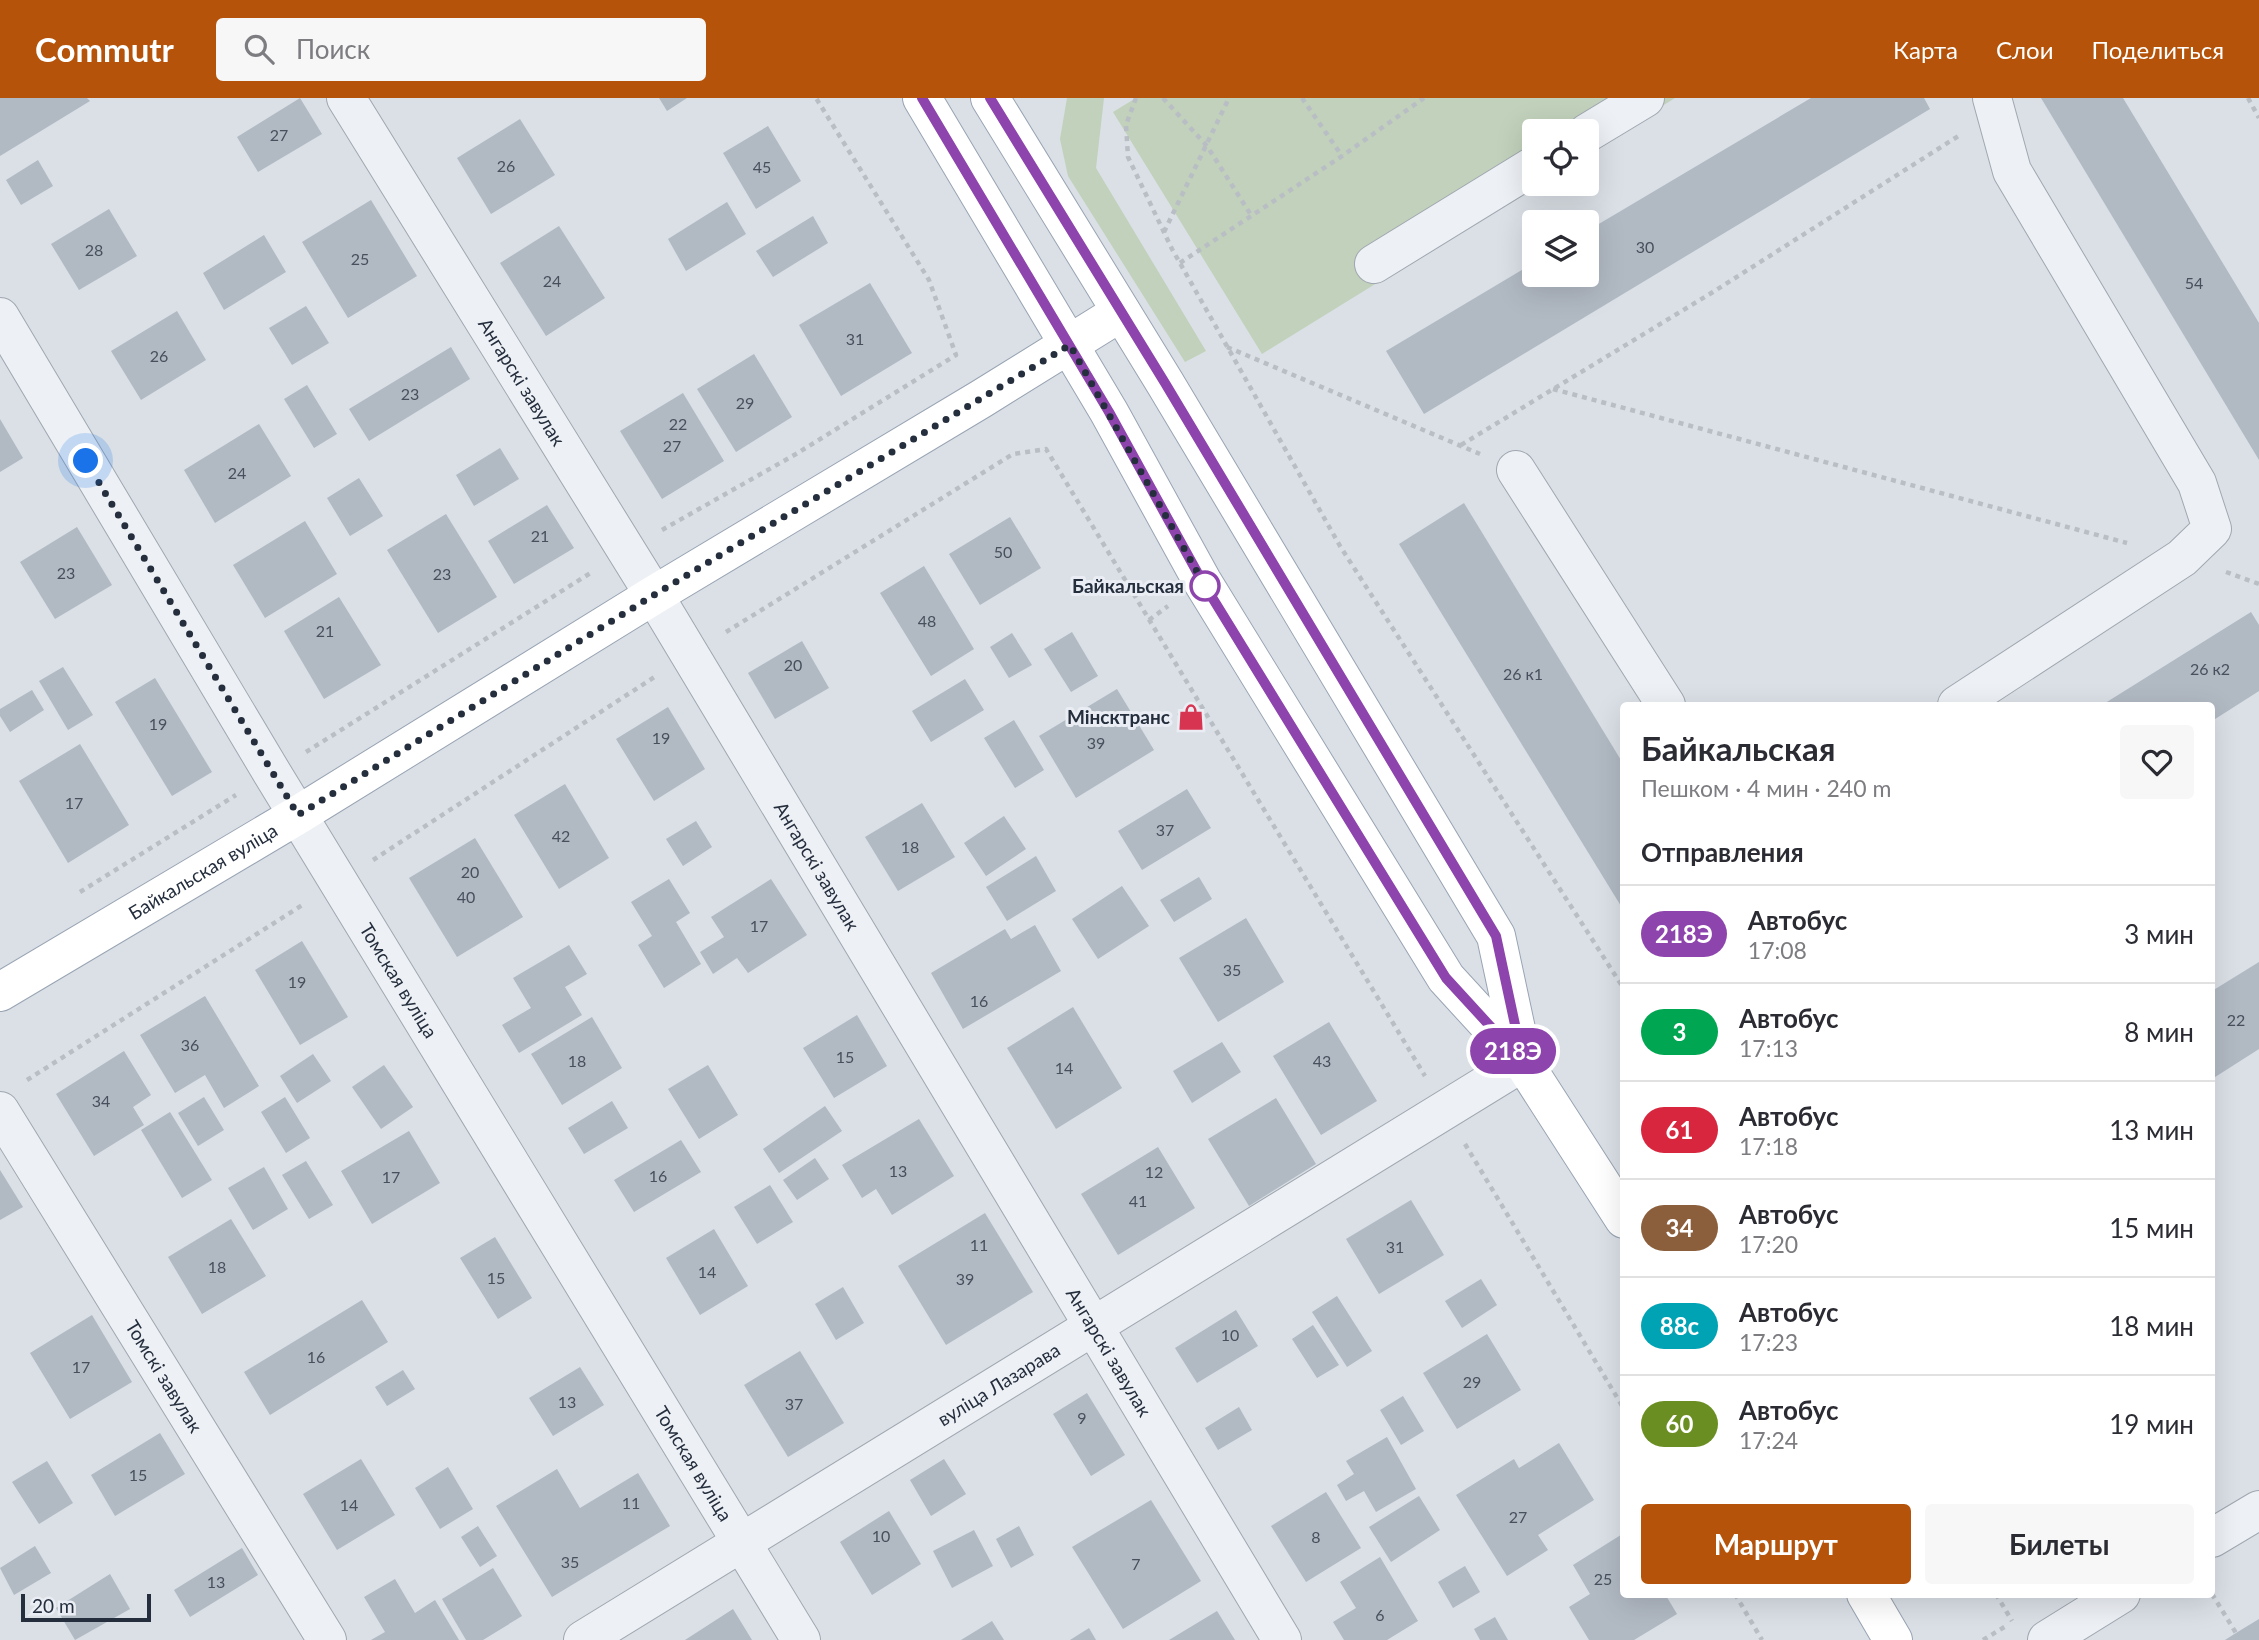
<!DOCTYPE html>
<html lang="ru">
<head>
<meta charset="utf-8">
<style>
	body { margin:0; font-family:Lato,sans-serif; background:#f7f7f7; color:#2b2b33; height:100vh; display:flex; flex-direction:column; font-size:26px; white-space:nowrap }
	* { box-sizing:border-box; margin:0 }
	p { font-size:23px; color:#7c7c81 }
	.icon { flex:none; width:38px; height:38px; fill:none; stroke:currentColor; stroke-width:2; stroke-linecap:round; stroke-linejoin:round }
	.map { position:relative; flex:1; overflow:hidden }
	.sheet { position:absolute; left:1620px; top:604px; width:595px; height:896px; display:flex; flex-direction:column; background:#fff; border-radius:7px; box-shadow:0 7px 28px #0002 }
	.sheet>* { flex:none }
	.badge { padding:0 14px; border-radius:23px; font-size:24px; line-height:46px }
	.controls { position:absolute; left:1522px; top:21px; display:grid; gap:14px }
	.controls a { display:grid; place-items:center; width:77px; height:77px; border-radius:7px; background:#fff; box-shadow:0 7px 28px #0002; font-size:35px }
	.scale { position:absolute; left:21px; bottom:18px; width:130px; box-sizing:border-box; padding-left:7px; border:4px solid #242e3d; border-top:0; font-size:19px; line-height:24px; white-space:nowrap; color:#242e3d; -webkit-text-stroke:5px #eaeef4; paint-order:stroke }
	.you { position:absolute; width:35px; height:35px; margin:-18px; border:5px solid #fff; border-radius:50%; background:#1a73e8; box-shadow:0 0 0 10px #1a73e833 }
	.map>.badge { position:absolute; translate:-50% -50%; box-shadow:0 0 0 4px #fff }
	h2 { padding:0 21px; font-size:26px; line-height:63px }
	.round { display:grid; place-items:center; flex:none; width:74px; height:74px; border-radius:7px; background:#f7f7f7 }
	.head { display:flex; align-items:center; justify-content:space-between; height:119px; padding:0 21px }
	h1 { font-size:33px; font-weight:700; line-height:52px }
	.button { display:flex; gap:14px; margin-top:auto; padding:14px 21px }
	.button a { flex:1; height:80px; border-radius:7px; background:#b45309; color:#fff; font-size:28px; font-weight:700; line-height:80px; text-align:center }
	.button a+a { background:#f7f7f7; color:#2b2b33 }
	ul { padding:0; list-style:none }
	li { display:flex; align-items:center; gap:21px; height:98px; padding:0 21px; border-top:2px solid #e1e1e2 }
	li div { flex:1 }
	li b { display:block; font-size:26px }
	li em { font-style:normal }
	li .badge { min-width:77px; font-weight:700; text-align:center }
	header { display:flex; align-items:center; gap:42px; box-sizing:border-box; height:98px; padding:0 35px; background:#b45309; color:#fff }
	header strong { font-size:33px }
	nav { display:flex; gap:38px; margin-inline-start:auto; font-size:24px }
	.search { width:490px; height:63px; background:#f7f7f7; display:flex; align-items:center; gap:18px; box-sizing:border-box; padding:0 24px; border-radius:7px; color:#7c7c81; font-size:26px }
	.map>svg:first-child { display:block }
</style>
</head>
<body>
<header>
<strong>Commutr</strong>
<div class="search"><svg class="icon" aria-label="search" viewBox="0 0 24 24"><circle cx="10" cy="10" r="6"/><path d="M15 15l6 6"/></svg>Поиск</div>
<nav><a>Карта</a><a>Слои</a><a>Поделиться</a></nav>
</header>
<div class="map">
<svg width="2259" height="1542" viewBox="0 0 2259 1542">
	<rect width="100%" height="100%" fill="#dae0e6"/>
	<g fill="#c1d1bb">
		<path d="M1067 0H1104L1096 70 1206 253 1185 264 1068 78 1060 41Z"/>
		<path d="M1136 0H1675L1587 55V33H1535V86H1537L1262 256 1113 14Z"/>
	</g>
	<g fill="#b1b9c3">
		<path d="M0 0H87L90 3 0 58Z"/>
		<path d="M300 0 322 36 258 74 237 39Z"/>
		<path d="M659 0H687L667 13Z"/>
		<path d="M1811 0H1924L1930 11 1424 316 1386 253 1535 164V177H1587V133Z"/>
		<path d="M2041 0H2123L2259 225V362Z"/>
		<path d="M520 21 555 77 491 116 457 60Z"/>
		<path d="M768 28 801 83 756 111 723 55Z"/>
		<path d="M38 62 53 88 21 107 6 82Z"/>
		<path d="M371 102 417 178 348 220 302 144Z"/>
		<path d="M727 104 746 136 686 173 668 141Z"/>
		<path d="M109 111 137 158 79 192 51 146Z"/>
		<path d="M813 118 828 145 773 179 756 153Z"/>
		<path d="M559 128 605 200 546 238 500 165Z"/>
		<path d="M264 137 286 174 224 212 203 175Z"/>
		<path d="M870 185 912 255 841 298 799 227Z"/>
		<path d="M306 208 329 245 292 267 269 230Z"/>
		<path d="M177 213 206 262 141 302 111 253Z"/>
		<path d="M451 249 470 281 369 343 349 311Z"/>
		<path d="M754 256 792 319 736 354 697 291Z"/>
		<path d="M307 287 337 336 314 350 284 301Z"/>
		<path d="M683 295 724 363 662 401 620 333Z"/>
		<path d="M0 321 23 360 0 374Z"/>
		<path d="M259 326 291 378 215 425 184 372Z"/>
		<path d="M500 350 519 381 474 408 456 377Z"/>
		<path d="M359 380 383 418 350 438 327 400Z"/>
		<path d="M1464 405 1624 667V813L1399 446Z"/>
		<path d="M547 407 574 450 514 486 488 443Z"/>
		<path d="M446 416 497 499 438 535 387 452Z"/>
		<path d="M1010 419 1041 470 980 507 949 456Z"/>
		<path d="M305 423 337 476 265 520 233 467Z"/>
		<path d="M77 429 112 487 55 521 20 464Z"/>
		<path d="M924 468 974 551 931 578 880 495Z"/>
		<path d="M339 499 381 567 324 601 284 533Z"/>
		<path d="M2251 514 2259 527V593L2212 623V607H2102Z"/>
		<path d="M1072 534 1098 578 1071 594 1044 551Z"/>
		<path d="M1012 535 1032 567 1009 580 990 549Z"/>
		<path d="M802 543 829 590 775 621 748 575Z"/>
		<path d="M63 569 93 617 68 632 39 583Z"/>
		<path d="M155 580 212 674 172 698 115 604Z"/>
		<path d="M965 581 984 612 931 644 912 613Z"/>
		<path d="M1117 591 1154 652 1076 700 1039 638Z"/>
		<path d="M32 592 44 612 10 634 0 618V611Z"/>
		<path d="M1194 605 1204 622 1187 632 1177 616Z"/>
		<path d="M668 609 705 671 654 703 616 641Z"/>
		<path d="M1014 622 1044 672 1015 690 984 640Z"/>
		<path d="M80 646 129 727 68 765 19 683Z"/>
		<path d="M565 686 609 760 559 791 514 717Z"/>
		<path d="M1187 691 1211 730 1142 772 1118 733Z"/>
		<path d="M922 705 955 759 898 793 865 739Z"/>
		<path d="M1004 718 1026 751 986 778 964 745Z"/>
		<path d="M696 723 712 749 683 768 666 741Z"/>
		<path d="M475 740 523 819 457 859 409 780Z"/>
		<path d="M1036 758 1056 793 1007 823 986 789Z"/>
		<path d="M1199 779 1212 801 1174 824 1160 802Z"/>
		<path d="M669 781 690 815 676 824 701 866 664 890 638 847 652 838 631 804Z"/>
		<path d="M771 781 807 837 748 875 737 860 713 876 700 854 724 839 711 819Z"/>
		<path d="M1122 788 1149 828 1098 861 1072 821Z"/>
		<path d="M1246 820 1284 884 1218 924 1179 860Z"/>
		<path d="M1035 827 1061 873 963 931 931 875 1005 831 1011 841Z"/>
		<path d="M302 843 348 919 300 947 255 872Z"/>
		<path d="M569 847 587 876 565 889 582 917 519 955 502 927 531 910 513 880Z"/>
		<path d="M2259 864V951L2212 981V893Z"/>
		<path d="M205 898 259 988 224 1010 205 977 175 995 140 937Z"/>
		<path d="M1073 909 1122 990 1056 1031 1007 950Z"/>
		<path d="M857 917 887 968 834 1000 803 950Z"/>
		<path d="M592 919 622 970 562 1007 531 956Z"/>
		<path d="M1329 924 1377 1003 1321 1037 1273 958Z"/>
		<path d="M1222 944 1241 974 1192 1005 1173 973Z"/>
		<path d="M124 953 151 997 133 1009 144 1027 94 1058 56 996Z"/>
		<path d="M313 956 331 983 297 1005 280 978Z"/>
		<path d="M384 967 413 1009 381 1031 352 989Z"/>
		<path d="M708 967 738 1017 699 1041 668 991Z"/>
		<path d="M204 999 224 1032 198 1048 178 1015Z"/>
		<path d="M285 999 310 1040 286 1055 261 1014Z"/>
		<path d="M1276 1000 1316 1066 1249 1108 1208 1041Z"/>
		<path d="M612 1003 628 1030 584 1056 568 1030Z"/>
		<path d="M825 1008 842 1033 779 1075 763 1051Z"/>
		<path d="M170 1014 212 1082 182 1100 141 1032Z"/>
		<path d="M919 1021 954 1078 892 1117 876 1091 862 1100 842 1067Z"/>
		<path d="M409 1033 440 1085 372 1126 341 1073Z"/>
		<path d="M681 1042 701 1074 634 1114 614 1082Z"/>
		<path d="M1158 1049 1195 1110 1118 1157 1081 1096Z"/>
		<path d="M815 1060 829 1081 797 1102 783 1082Z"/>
		<path d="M306 1063 333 1107 309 1121 282 1077Z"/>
		<path d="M264 1069 288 1111 253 1132 228 1090Z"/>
		<path d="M0 1072 23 1109 0 1122Z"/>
		<path d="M770 1087 793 1124 757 1146 734 1109Z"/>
		<path d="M1411 1102 1444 1157 1379 1196 1346 1141Z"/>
		<path d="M985 1115 1033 1194 946 1247 898 1168Z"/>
		<path d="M231 1121 266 1178 202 1216 168 1159Z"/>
		<path d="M714 1131 748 1188 700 1217 666 1160Z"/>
		<path d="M495 1139 532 1200 498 1221 460 1160Z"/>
		<path d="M1481 1181 1497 1207 1462 1230 1445 1203Z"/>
		<path d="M843 1189 864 1225 836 1242 815 1206Z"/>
		<path d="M1337 1198 1372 1253 1347 1269 1312 1214Z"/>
		<path d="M362 1202 388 1244 270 1317 244 1274Z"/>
		<path d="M1236 1212 1258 1248 1197 1285 1175 1250Z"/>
		<path d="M92 1217 132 1284 70 1321 30 1255Z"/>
		<path d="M1313 1227 1339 1267 1317 1280 1292 1241Z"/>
		<path d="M1487 1236 1521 1292 1457 1331 1423 1275Z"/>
		<path d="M800 1253 844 1325 788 1359 744 1287Z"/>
		<path d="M580 1269 604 1307 553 1338 529 1300Z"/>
		<path d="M403 1272 415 1291 387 1308 375 1289Z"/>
		<path d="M1087 1295 1125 1357 1091 1378 1053 1316Z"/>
		<path d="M1403 1298 1424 1333 1401 1347 1380 1312Z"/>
		<path d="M1239 1309 1252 1332 1218 1352 1205 1330Z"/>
		<path d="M160 1335 185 1376 115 1418 91 1377Z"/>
		<path d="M1387 1339 1416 1391 1376 1414 1364 1393 1346 1403 1337 1387 1354 1376 1346 1363Z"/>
		<path d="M1559 1345 1594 1402 1538 1437 1548 1452 1507 1478 1456 1397 1514 1361 1519 1370Z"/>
		<path d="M361 1361 395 1417 337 1452 303 1396Z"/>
		<path d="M944 1361 966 1396 931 1418 910 1382Z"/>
		<path d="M47 1363 73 1405 39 1426 12 1384Z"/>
		<path d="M448 1369 473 1411 440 1431 415 1390Z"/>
		<path d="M557 1371 580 1410 638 1375 670 1428 552 1499 496 1408Z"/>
		<path d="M1326 1394 1361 1450 1306 1484 1271 1428Z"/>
		<path d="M1419 1398 1440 1432 1391 1464 1369 1429Z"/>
		<path d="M1151 1402 1201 1483 1123 1531 1072 1449Z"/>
		<path d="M889 1413 921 1466 872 1497 840 1444Z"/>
		<path d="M478 1428 497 1458 480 1469 461 1439Z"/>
		<path d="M1019 1428 1034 1457 1011 1470 996 1441Z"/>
		<path d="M974 1432 993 1468 952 1490 933 1453Z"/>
		<path d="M1624 1435V1496H1665L1677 1516 1634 1542H1589L1569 1509 1590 1496 1573 1467Z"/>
		<path d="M35 1448 51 1475 14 1497 0 1470Z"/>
		<path d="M242 1450 258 1477 190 1519 174 1492Z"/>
		<path d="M1380 1459 1418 1523 1387 1542H1344L1333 1524 1356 1510 1340 1484Z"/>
		<path d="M1465 1468 1480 1494 1453 1510 1438 1484Z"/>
		<path d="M493 1470 522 1518 483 1542H466L442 1501Z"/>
		<path d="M110 1476 130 1511 75 1542 56 1510Z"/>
		<path d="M395 1481 415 1515 435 1502 459 1542H371L385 1534 364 1499Z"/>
		<path d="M733 1511 752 1542H685Z"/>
		<path d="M1217 1513 1235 1542H1169Z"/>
		<path d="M1495 1519 1508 1542H1480L1474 1531Z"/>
		<path d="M2259 1521V1542H2225L2236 1535Z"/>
		<path d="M992 1523 1004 1542H961Z"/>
		<path d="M1089 1530 1096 1542H1070Z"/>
	</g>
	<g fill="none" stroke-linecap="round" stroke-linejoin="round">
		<defs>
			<g id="minor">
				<path id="s1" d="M346 0 654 497 1282 1542"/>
				<path d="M1587 35 1645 0"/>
				<path d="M1374 166 1535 67"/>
				<path id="s2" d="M0 219 272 675 801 1542"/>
				<path d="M1516 372 1666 607"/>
				<path d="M1957 607 2182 460 2212 431 2197 385 2012 73 1992 0"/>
				<path id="s3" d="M0 1013 327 1542"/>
				<path d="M2212 1440 2259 1412"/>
				<path id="s4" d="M583 1542 1523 964"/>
				<path d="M2047 1542 2121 1496"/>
			</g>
			<g id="major">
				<path d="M922 0 1109 314 1202 483 1446 880 1523 964 1624 1121"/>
				<path d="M990 0 1165 285 1496 838 1523 964"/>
				<path id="s5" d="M0 894 298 717 654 497 981 301 1121 214"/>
				<path d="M1866 1496 1893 1542"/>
			</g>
		</defs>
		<use href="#minor" stroke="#a0a7b0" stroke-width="40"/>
		<use href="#major" stroke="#99a4b3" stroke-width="40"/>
		<g stroke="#b9bec5" stroke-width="4.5" stroke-dasharray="5 5" stroke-linecap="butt">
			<path d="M1136 0 1126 27 1128 59 1172 151 1340 448 1624 891"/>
			<path d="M1163 0 1207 48 1251 117"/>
			<path d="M1302 0 1342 58"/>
			<path d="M2248 0 2259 20"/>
			<path d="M1164 134 1229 0"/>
			<path d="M1180 165 1342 58 1424 0"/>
			<path d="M1227 249 1480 356"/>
			<path d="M1553 291 2127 445"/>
			<path d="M1461 347 1713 194 1960 37"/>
			<path d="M662 432 796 356 956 257 929 182 816 0"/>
			<path d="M2226 474 2259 486"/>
			<path d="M1149 522 1168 508"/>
			<path d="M726 534 1013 356 1046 351 1425 978"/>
			<path d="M306 654 592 474"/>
			<path d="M373 762 656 578"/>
			<path d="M80 794 236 697"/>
			<path d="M27 982 304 806"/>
			<path d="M1465 1046 1624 1311"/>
			<path d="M1735 1496 1762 1542"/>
			<path d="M1996 1496 2012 1523"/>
			<path d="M2212 1496 2236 1535"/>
			<path d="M1983 1542 2006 1528"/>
		</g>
		<use href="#minor" stroke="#edf0f5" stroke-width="38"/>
		<use href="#major" stroke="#fff" stroke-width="38"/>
	</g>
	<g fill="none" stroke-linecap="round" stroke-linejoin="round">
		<defs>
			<path id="line" d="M922 0 1109 314 1202 483 1446 880 1523 964 1496 838 1165 285 990 0"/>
		</defs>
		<use href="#line" stroke="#fff" stroke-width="16"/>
		<use href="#line" stroke="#8e44ad" stroke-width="10"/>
		<path stroke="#242e3d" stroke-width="7" stroke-dasharray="0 12.6" d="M86 363 298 717 654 497 1070 247 1205 488"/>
	</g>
	<defs>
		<symbol id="shop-bare" viewBox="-9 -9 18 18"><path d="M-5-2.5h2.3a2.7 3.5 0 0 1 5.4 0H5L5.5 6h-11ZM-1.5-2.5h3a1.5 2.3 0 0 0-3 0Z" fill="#d73452" stroke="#eaeef4" stroke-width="2.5" paint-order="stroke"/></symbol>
	</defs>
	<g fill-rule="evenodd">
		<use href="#shop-bare" x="1172" y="600" width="38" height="38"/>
	</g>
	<circle fill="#fff" stroke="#8e44ad" stroke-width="3.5" cx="1205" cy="488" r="14"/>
	<g text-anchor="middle" stroke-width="6" stroke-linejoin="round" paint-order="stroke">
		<g font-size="16" fill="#47515e">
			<text x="279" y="43">27</text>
			<text x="506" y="74">26</text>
			<text x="762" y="75">45</text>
			<text x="1645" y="155">30</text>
			<text x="94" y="158">28</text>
			<text x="360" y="167">25</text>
			<text x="552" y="189">24</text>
			<text x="2194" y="191">54</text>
			<text x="855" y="247">31</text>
			<text x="159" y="264">26</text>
			<text x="410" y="302">23</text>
			<text x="745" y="311">29</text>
			<text x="678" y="332">22</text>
			<text x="672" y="354">27</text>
			<text x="237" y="381">24</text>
			<text x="540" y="444">21</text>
			<text x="1003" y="460">50</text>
			<text x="66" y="481">23</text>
			<text x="442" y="482">23</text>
			<text x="927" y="529">48</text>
			<text x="325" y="539">21</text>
			<text x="793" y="573">20</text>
			<text x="2210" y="577">26 к2</text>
			<text x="1523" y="582">26 к1</text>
			<text x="158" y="632">19</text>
			<text x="661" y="646">19</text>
			<text x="1096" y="651">39</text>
			<text x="74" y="711">17</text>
			<text x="1165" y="738">37</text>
			<text x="561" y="744">42</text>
			<text x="910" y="755">18</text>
			<text x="470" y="780">20</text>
			<text x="466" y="805">40</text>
			<text x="759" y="834">17</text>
			<text x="1232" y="878">35</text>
			<text x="297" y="890">19</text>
			<text x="979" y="909">16</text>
			<text x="2236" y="928">22</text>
			<text x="190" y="953">36</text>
			<text x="845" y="965">15</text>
			<text x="577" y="969">18</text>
			<text x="1322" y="969">43</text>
			<text x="1064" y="976">14</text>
			<text x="101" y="1009">34</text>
			<text x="898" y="1079">13</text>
			<text x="1154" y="1080">12</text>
			<text x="658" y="1084">16</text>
			<text x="391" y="1085">17</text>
			<text x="1138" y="1109">41</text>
			<text x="979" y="1153">11</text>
			<text x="1395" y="1155">31</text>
			<text x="217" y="1175">18</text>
			<text x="707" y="1180">14</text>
			<text x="496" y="1186">15</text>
			<text x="965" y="1187">39</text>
			<text x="1230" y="1243">10</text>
			<text x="316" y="1265">16</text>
			<text x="81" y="1275">17</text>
			<text x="1472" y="1290">29</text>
			<text x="567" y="1310">13</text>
			<text x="794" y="1312">37</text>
			<text x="1082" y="1326">9</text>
			<text x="138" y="1383">15</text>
			<text x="631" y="1411">11</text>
			<text x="349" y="1413">14</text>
			<text x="1518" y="1425">27</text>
			<text x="881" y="1444">10</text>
			<text x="1316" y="1445">8</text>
			<text x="570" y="1470">35</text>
			<text x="1136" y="1472">7</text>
			<text x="1603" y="1487">25</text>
			<text x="216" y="1490">13</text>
			<text x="1380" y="1523">6</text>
		</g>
		<g font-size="19" fill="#242e3d" stroke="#eaeef4">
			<text dy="7" stroke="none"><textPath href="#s1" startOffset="334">Ангарскі завулак</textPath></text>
			<text dy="7" stroke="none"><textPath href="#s1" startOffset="901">Ангарскі завулак</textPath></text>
			<text dy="7" stroke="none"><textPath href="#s5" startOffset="236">Байкальская вуліца</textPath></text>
			<text dy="7" stroke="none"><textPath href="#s2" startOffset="774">Томская вуліца</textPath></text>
			<text dy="7" stroke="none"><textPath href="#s1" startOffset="1468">Ангарскі завулак</textPath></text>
			<text dy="7" stroke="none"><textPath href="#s3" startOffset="312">Томскі завулак</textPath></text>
			<text dy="7" stroke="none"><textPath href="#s4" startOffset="488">вуліца Лазарава</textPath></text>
			<text dy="7" stroke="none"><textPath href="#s2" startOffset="1340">Томская вуліца</textPath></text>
		</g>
		<g font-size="19" font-weight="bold" fill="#242e3d" stroke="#eaeef4" text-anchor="end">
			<text x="1184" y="495">Байкальская</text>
		</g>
		<g font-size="19" font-weight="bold" fill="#242e3d" stroke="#eaeef4" text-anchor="end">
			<text x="1170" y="626">Мінсктранс</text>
		</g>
	</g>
</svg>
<div class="controls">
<a><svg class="icon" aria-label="locate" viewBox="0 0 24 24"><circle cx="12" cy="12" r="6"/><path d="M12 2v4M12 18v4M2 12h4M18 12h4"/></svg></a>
<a><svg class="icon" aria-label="layers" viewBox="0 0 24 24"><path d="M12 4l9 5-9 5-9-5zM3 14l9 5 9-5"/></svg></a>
</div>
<div class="scale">20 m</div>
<div class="you" style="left:86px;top:363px"></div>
<b class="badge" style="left:1513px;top:953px;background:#8e44ad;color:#fff">218Э</b>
<section class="sheet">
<div class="head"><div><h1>Байкальская</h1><p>Пешком · 4 мин · 240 m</p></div><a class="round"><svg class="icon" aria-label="heart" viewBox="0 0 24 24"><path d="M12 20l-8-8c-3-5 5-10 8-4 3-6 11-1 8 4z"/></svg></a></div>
<h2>Отправления</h2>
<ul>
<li><span class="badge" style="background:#8e44ad;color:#fff">218Э</span><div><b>Автобус</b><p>17:08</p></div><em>3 мин</em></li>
<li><span class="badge" style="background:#00a651;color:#fff">3</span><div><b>Автобус</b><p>17:13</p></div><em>8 мин</em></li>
<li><span class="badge" style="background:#d7263d;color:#fff">61</span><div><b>Автобус</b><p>17:18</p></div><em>13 мин</em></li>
<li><span class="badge" style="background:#8b5e3c;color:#fff">34</span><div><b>Автобус</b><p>17:20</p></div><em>15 мин</em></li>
<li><span class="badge" style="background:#00a3b4;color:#fff">88с</span><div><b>Автобус</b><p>17:23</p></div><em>18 мин</em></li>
<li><span class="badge" style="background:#6b8e23;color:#fff">60</span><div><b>Автобус</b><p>17:24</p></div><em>19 мин</em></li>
</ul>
<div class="button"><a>Маршрут</a><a>Билеты</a></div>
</section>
</div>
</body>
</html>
